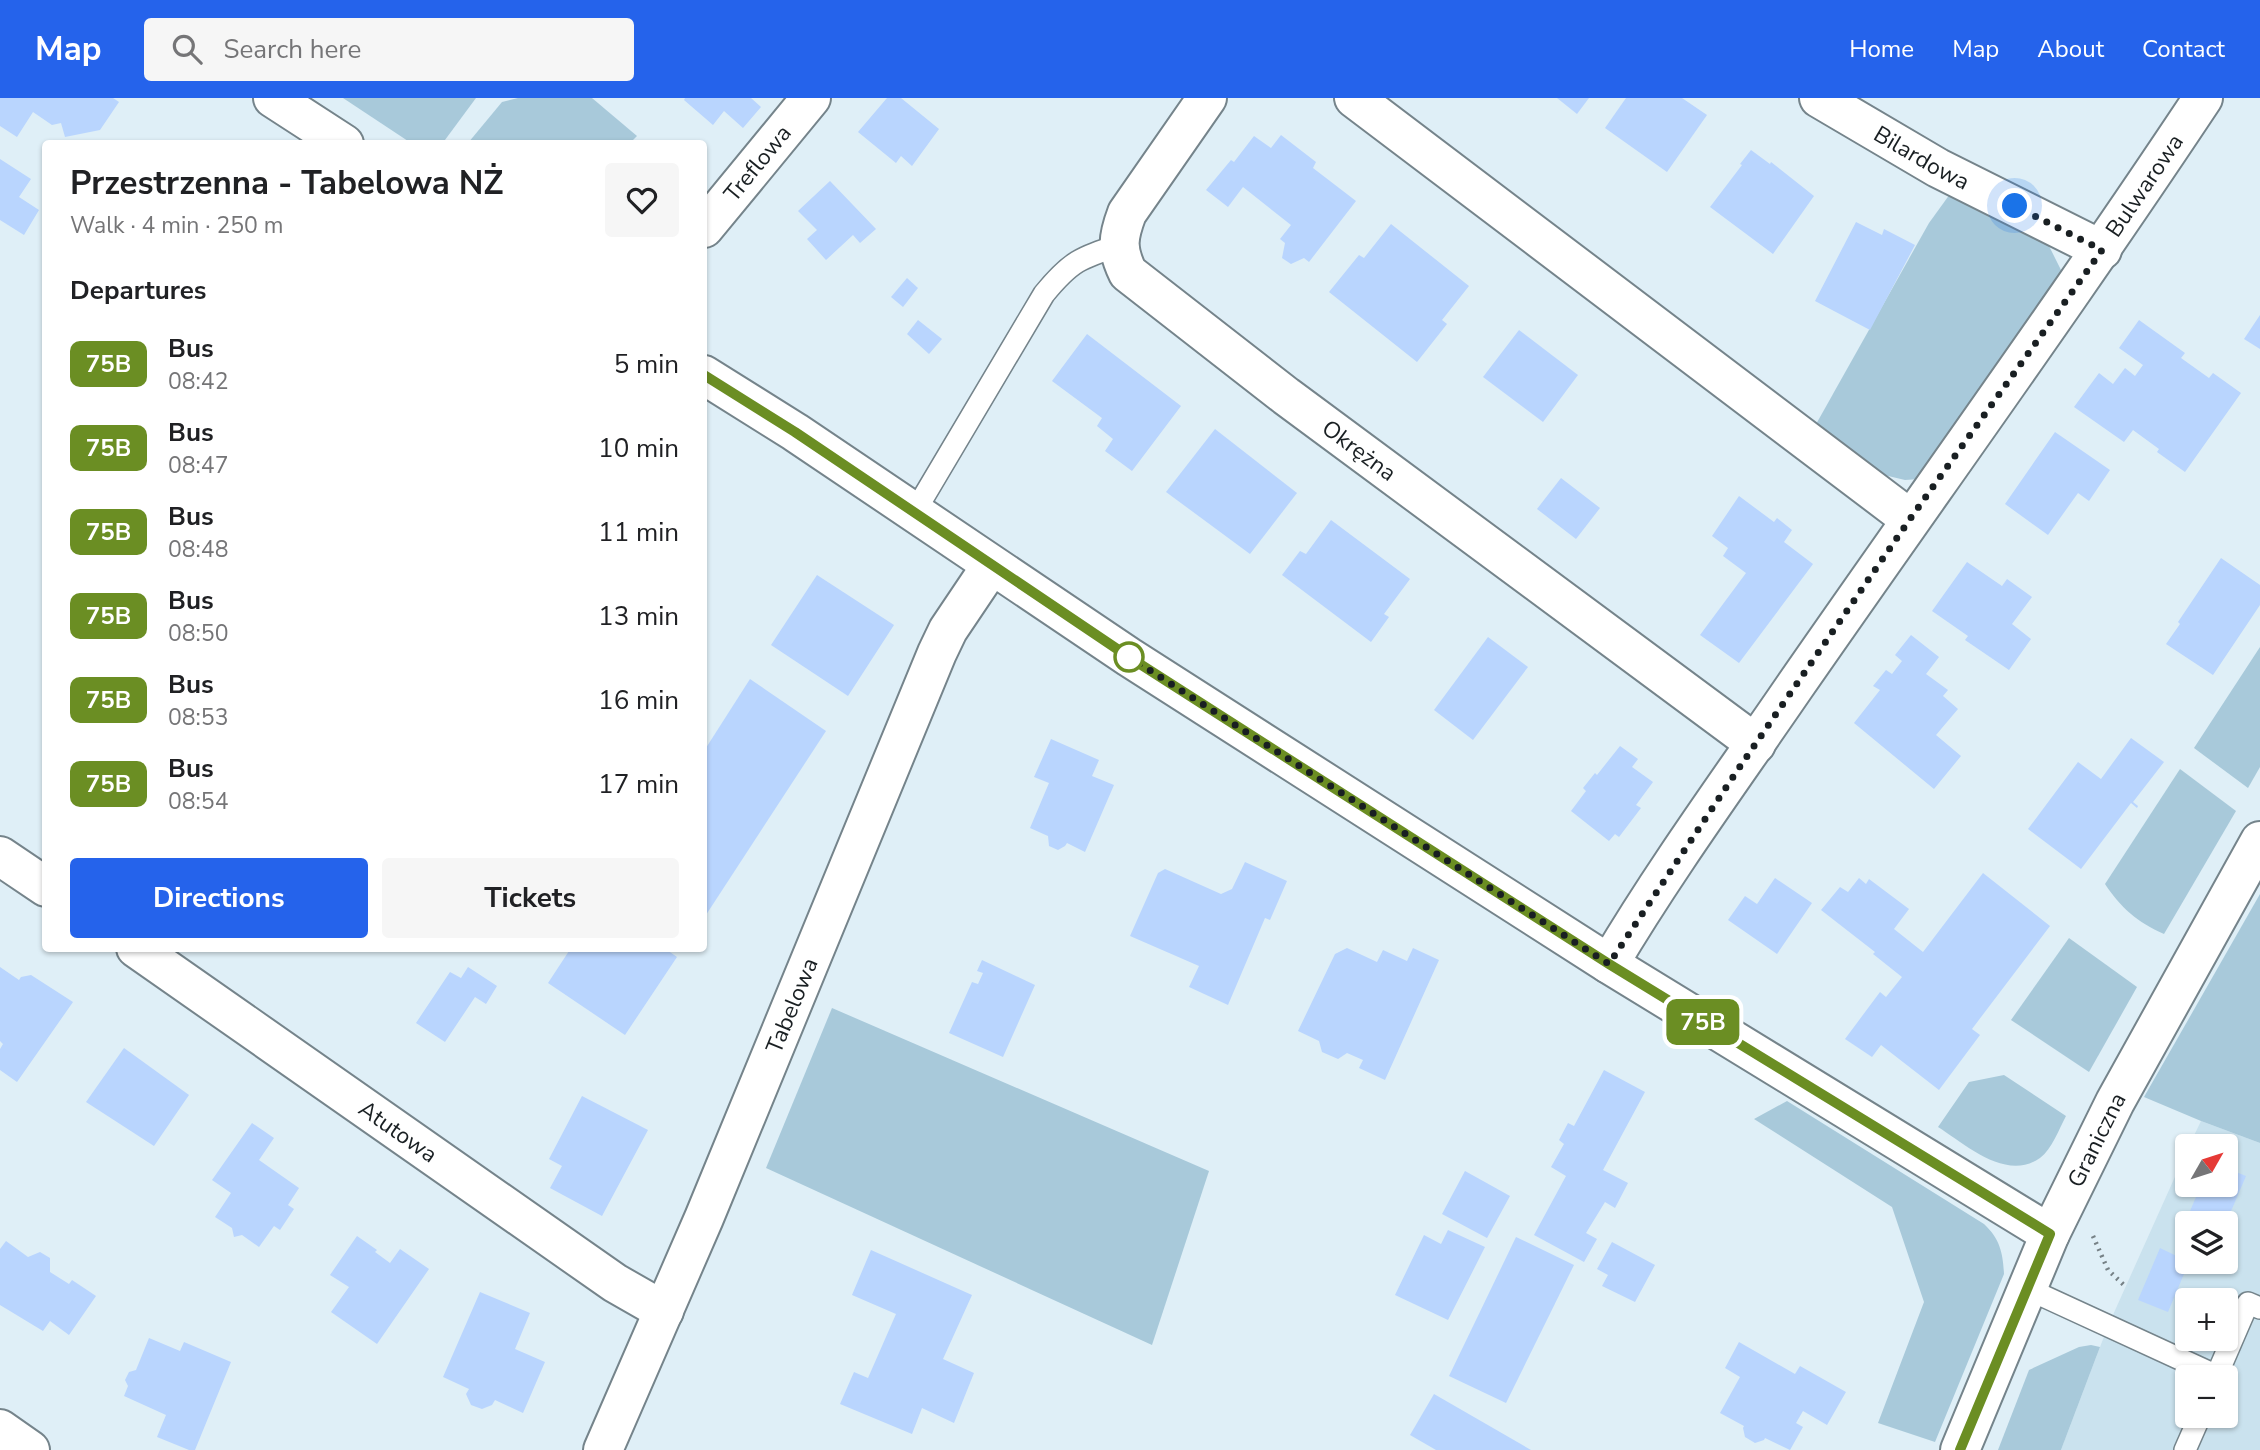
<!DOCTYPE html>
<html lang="en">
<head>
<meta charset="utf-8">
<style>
	body { margin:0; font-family:"Nunito Sans",sans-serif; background:#f6f6f6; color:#202124; height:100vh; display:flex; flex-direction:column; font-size:26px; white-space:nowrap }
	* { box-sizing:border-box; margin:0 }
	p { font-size:23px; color:#757577 }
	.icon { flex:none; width:38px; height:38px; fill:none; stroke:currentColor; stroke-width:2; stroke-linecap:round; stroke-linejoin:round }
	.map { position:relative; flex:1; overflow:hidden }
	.panel { position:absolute; left:42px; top:42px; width:665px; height:812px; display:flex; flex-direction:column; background:#fff; border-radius:7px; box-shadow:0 2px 5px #0004 }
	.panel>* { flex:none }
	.badge { padding:0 14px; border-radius:10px; font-size:24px; line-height:46px }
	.needle { width:46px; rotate:51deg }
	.buttons { position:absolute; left:2175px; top:1036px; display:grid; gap:14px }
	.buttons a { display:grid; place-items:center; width:63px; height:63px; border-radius:7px; background:#fff; box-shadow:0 2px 5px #0004; font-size:35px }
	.you { position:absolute; width:35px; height:35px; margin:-18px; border:5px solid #fff; border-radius:50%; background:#1a73e8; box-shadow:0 0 0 10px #1a73e833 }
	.map>.badge { position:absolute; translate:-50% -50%; box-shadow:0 0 0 4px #fff }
	h2 { padding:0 28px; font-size:26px; line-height:63px }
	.round { display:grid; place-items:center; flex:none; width:74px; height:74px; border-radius:7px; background:#f6f6f6 }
	.head { display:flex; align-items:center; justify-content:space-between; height:119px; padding:0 28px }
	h1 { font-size:33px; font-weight:700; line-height:52px }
	.cta { display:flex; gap:14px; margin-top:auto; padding:14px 28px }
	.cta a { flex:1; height:80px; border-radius:7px; background:#2563eb; color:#fff; font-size:28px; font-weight:700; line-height:80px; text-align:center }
	.cta a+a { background:#f6f6f6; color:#202124 }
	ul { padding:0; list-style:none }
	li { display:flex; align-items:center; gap:21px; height:84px; padding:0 28px }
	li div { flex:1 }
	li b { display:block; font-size:26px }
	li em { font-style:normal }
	li .badge { min-width:77px; font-weight:700; text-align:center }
	header { display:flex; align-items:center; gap:42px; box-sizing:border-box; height:98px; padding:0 35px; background:#2563eb; color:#fff }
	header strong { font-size:33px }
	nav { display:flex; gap:38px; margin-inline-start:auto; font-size:24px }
	.search { width:490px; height:63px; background:#f6f6f6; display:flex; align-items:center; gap:18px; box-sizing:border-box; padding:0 24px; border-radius:7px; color:#757577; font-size:26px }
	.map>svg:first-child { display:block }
</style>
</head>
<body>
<header>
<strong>Map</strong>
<div class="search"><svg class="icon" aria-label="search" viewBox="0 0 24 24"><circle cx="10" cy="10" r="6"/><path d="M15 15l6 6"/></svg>Search here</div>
<nav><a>Home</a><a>Map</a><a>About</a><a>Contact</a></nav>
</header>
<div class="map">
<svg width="2260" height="1352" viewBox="0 0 2260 1352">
	<rect width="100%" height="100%" fill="#dfeff7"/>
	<path fill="#cae2ee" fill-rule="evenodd" d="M2201 1023 2260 1045V1352H2061L2108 1228 2187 1052 2188 1087H2226V1048H2189ZM2188 1125H2226V1164H2188ZM2188 1202H2226V1241H2188ZM2188 1279H2226V1318H2188Z"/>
	<g fill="#a8c9da">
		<path d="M343 0H476L442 46 411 45Z"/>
		<path d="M518 0H592L637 38 629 46 468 45 502 4Z"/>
		<path d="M1950 96 2048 146 2062 174 1919 381 1905 382 1884 377 1815 328 1929 125Z"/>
		<path d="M2260 549V669L2248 690 2194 650Z"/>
		<path d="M2180 671 2236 713 2164 836C2137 824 2121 810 2105 786Z"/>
		<path d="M2260 796V1045L2201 1023 2144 999Z"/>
		<path d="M2069 840 2137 889 2089 974 2011 922Z"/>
		<path d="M832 910 1209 1073 1152 1247 766 1070Z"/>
		<path d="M2004 977 2066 1018C2059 1031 2052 1051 2040 1060 2006 1084 1965 1046 1938 1029L1969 984Z"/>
		<path d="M1787 1003 1984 1126C2000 1141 2003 1155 2004 1176L1935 1344 1878 1325 1924 1204 1892 1109 1754 1021Z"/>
		<path d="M2091 1247 2100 1249 2061 1352H1998L2029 1272 2079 1249Z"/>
	</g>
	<g fill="#b9d5fe">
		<path d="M0 0H113L119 4 100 32 65 39 61 25 52 27 33 14 17 39 0 28Z"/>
		<path d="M685 0H751L761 9 743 30 724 13 713 27 684 2Z"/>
		<path d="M887 0H901L939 31 912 68 901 58 896 65 858 34Z"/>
		<path d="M1557 0H1589L1577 16Z"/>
		<path d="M1626 0H1682L1707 17 1667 74 1605 30Z"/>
		<path d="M1281 37 1316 64 1313 70 1356 103 1309 164 1304 160 1291 166 1282 160 1285 145 1280 141 1291 127 1243 89 1228 109 1206 92 1231 62 1234 64 1254 38 1271 50Z"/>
		<path d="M1751 52 1770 66 1771 64 1814 98 1773 156 1710 109 1742 67 1740 66Z"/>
		<path d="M0 61 31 81 19 99 39 112 24 137 0 122Z"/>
		<path d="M830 83 876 131 860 145 853 137 826 162 807 141 817 132 798 113Z"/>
		<path d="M1856 124 1882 137 1884 131 1915 147 1870 232 1815 203Z"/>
		<path d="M1391 126 1469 188 1442 222 1447 226 1417 264 1329 194 1359 157 1364 160Z"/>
		<path d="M907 180 918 190 903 209 891 199Z"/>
		<path d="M2260 217V251L2244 241Z"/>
		<path d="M918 222 942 241 929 256 907 236Z"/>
		<path d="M2139 222 2185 255 2181 260 2209 280 2213 275 2241 295 2185 374 2157 354 2159 351 2133 332 2124 344 2074 309 2099 275 2113 286 2125 270 2135 278 2143 267 2119 250Z"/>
		<path d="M1519 232 1578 277 1543 324 1483 279Z"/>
		<path d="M1087 236 1181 308 1132 373 1105 353 1113 341 1097 328 1102 320 1052 283Z"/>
		<path d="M1215 331 1297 395 1250 456 1166 394Z"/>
		<path d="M2055 334 2110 372 2089 403 2078 395 2048 437 2005 406Z"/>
		<path d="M1561 380 1600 410 1576 441 1537 411Z"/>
		<path d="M1739 398 1774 424 1777 420 1792 432 1784 444 1813 466 1739 565 1700 537 1746 475 1723 458 1728 450 1712 438Z"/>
		<path d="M1331 422 1410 481 1384 516 1389 519 1371 544 1282 477 1300 453 1306 456Z"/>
		<path d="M2221 460 2260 487V507L2213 577 2166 546 2180 526 2178 524Z"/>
		<path d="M1967 464 2002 488 2007 481 2032 499 2012 526 2031 541 2009 572 1965 542 1968 538 1932 513Z"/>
		<path d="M817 477 894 527 848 598 771 547Z"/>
		<path d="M1911 537 1939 559 1926 576 1948 592 1943 598 1958 611 1936 637 1961 658 1934 691 1854 625 1880 592 1873 588 1886 572 1892 576 1902 563 1895 557Z"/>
		<path d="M1488 539 1528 569 1473 642 1434 612Z"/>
		<path d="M750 581 826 633 704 820V653Z"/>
		<path d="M2131 640 2164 664 2133 704 2138 708 2137 710 2131 705 2081 771 2028 731 2078 664 2101 681Z"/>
		<path d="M1051 641 1099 662 1092 678 1114 687 1085 754 1067 745 1065 748 1058 752 1049 748 1048 738 1030 730 1049 685 1034 679Z"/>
		<path d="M1620 648 1638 661 1632 669 1653 684 1636 707 1641 710 1619 739 1615 736 1609 743 1571 713 1586 693 1583 690 1595 675 1597 677Z"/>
		<path d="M1245 764 1287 783 1270 822 1265 820 1228 907 1189 889 1199 868 1130 838 1158 775 1165 771 1221 796 1232 791Z"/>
		<path d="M1983 775 2050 828 1972 931 1980 937 1939 992 1881 947 1872 959 1845 941 1880 894 1886 899 1902 879 1873 856 1875 854 1821 812 1840 789 1848 794 1859 780 1866 786 1869 781 1909 811 1894 831 1923 854Z"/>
		<path d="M1775 780 1812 805 1777 856 1728 822 1745 798 1757 806Z"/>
		<path d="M571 850H664L677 859 625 937 548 885Z"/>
		<path d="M1347 850 1377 864 1383 852 1407 863 1413 850 1439 862 1385 982 1359 970 1363 962 1347 955 1338 961 1322 954 1319 943 1298 933 1335 856Z"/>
		<path d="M982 862 1035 887 1003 959 949 935 972 884 978 886 983 875 977 873Z"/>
		<path d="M0 869 19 882 21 879 31 877 73 904 17 984 0 972V951L3 946 0 943Z"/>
		<path d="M468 869 497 888 486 906 475 899 445 944 416 925 450 874 461 880Z"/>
		<path d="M124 950 189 997 154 1048 86 1004Z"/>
		<path d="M1604 972 1645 994 1603 1072 1628 1085 1615 1110 1605 1104 1586 1135 1597 1141 1584 1164 1534 1137 1566 1078 1551 1069 1564 1046 1559 1042 1568 1025 1574 1028Z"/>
		<path d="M582 998 648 1032 602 1118 550 1090 562 1068 549 1061Z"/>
		<path d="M252 1025 274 1040 259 1062 299 1090 288 1107 294 1111 280 1132 274 1128 259 1149 242 1137 234 1139 232 1130 215 1119 231 1095 212 1082Z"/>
		<path d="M2226 1070 2246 1078 2226 1125H2188V1141L2180 1137 2201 1087H2226Z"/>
		<path d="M1465 1073 1510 1098 1487 1140 1442 1116Z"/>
		<path d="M1448 1132 1485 1149 1448 1222 1395 1197 1424 1137 1441 1146Z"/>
		<path d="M357 1138 377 1152 375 1154 390 1165 400 1151 429 1171 377 1246 331 1214 349 1189 330 1177Z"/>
		<path d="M1516 1139 1574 1167 1506 1305 1449 1278Z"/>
		<path d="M6 1143 28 1159 40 1154 50 1160V1174L69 1186 72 1182 96 1198 69 1237 50 1223 43 1233 0 1207V1151Z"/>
		<path d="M1612 1144 1655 1167 1635 1204 1602 1188 1608 1177 1597 1171Z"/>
		<path d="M2160 1150 2189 1164 2168 1214 2138 1202Z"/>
		<path d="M871 1152 972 1197 943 1261 974 1275 954 1325 922 1310 912 1336 840 1306 854 1274 868 1280 896 1216 852 1197Z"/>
		<path d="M480 1194 530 1215 515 1251 545 1264 523 1315 495 1302 492 1307 482 1311 471 1307 466 1296 469 1291 443 1279Z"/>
		<path d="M149 1240 180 1253 184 1244 231 1264 195 1352H189L157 1339 166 1317 124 1298 128 1288 125 1282 129 1274 136 1272Z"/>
		<path d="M1739 1244 1795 1276 1800 1268 1846 1294 1827 1327 1803 1313 1796 1325 1803 1329 1790 1352 1765 1340 1764 1342 1755 1345 1745 1339 1743 1330 1744 1328 1720 1315 1740 1279 1725 1270Z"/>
		<path d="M1434 1296 1531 1352H1436L1410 1337Z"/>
	</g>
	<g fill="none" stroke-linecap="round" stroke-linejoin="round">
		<defs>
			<g id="lane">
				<path d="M914 415 1044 196C1071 163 1080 160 1120 147"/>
				<path d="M2028 1191 2217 1278"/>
				<path d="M2216 1279 2248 1205 2260 1210"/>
				<path d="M2185 1352 2200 1318"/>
			</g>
			<g id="street">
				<path id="s1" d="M1207 0 1127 115C1118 139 1116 151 1128 175L1286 298 1756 646"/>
				<path d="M1354 0 1910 421"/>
				<path id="s2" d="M1819 0 1938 70 2102 152"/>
				<path id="s3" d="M704 130 811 0"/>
				<path d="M0 758 46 789"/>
				<path id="s4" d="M136 850 615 1185 664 1213"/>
				<path id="s5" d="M1609 866C1666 770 1732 680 1795 588 1931 392 2071 199 2203 0"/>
				<path id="s6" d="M2050 1136 2115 1004 2260 743"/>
				<path d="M0 1331 30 1352"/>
				<path id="s7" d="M603 1352 704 1120 937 555 948 532 991 468"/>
			</g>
			<g id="secondary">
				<path d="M273 0 344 46"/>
				<path d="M704 277 795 334 1129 559 1609 866 2050 1136 1960 1352"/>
			</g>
		</defs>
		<use href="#lane" stroke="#75848b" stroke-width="24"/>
		<use href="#street" stroke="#75848b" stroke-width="42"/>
		<use href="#secondary" stroke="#75848b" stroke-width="42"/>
		<path stroke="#768186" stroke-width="4.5" stroke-dasharray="2 5" stroke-linecap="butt" d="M2093 1138 2108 1172 2126 1189"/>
		<use href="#lane" stroke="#fff" stroke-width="21"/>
		<use href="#street" stroke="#fff" stroke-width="38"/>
		<use href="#secondary" stroke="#fff" stroke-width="38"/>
	</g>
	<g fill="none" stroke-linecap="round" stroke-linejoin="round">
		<defs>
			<path id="line" d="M704 277 795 334 1129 559 1609 866 2050 1136 1960 1352"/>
		</defs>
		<use href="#line" stroke="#fff" stroke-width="16"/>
		<use href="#line" stroke="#6b8e23" stroke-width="10"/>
		<path stroke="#191f22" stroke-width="7" stroke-dasharray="0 12.6" d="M1129 559 1609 866 1741 667 1910 421 2102 152 2015 108"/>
	</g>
	<circle fill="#fff" stroke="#6b8e23" stroke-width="3.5" cx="1129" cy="559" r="14"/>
	<g text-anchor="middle" stroke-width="7" stroke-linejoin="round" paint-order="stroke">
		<g font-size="23" fill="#191f22" stroke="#f4fafe">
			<text dy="8" stroke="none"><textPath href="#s2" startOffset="119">Bilardowa</textPath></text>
			<text dy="8" stroke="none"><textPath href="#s3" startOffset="84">Treflowa</textPath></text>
			<text dy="8" stroke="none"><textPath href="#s5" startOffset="945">Bulwarowa</textPath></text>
			<text dy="8" stroke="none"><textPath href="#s1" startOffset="494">Okrężna</textPath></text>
			<text dy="8" stroke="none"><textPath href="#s7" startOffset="483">Tabelowa</textPath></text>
			<text dy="8" stroke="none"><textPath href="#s4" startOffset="320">Atutowa</textPath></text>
			<text dy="8" stroke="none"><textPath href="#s6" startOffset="105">Graniczna</textPath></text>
		</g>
	</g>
</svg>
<div class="buttons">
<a><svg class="needle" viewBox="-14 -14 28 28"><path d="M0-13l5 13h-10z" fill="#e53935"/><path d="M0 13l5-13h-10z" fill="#757577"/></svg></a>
<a><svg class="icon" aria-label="layers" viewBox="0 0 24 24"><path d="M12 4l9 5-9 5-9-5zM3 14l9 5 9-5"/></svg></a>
<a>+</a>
<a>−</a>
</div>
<div class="you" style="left:2015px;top:108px"></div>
<b class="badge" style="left:1703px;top:924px;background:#6b8e23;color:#fff">75B</b>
<section class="panel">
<div class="head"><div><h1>Przestrzenna - Tabelowa NŻ</h1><p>Walk · 4 min · 250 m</p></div><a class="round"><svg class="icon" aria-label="heart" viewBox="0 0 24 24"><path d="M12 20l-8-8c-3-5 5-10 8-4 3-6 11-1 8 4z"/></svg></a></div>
<h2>Departures</h2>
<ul>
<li><span class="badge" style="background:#6b8e23;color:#fff">75B</span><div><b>Bus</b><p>08:42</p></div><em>5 min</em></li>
<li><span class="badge" style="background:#6b8e23;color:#fff">75B</span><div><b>Bus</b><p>08:47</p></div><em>10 min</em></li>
<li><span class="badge" style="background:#6b8e23;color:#fff">75B</span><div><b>Bus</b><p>08:48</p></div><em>11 min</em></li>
<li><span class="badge" style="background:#6b8e23;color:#fff">75B</span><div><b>Bus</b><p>08:50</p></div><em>13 min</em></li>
<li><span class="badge" style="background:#6b8e23;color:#fff">75B</span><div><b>Bus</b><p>08:53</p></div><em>16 min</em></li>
<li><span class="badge" style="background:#6b8e23;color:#fff">75B</span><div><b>Bus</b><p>08:54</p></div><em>17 min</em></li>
</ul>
<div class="cta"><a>Directions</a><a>Tickets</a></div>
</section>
</div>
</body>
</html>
